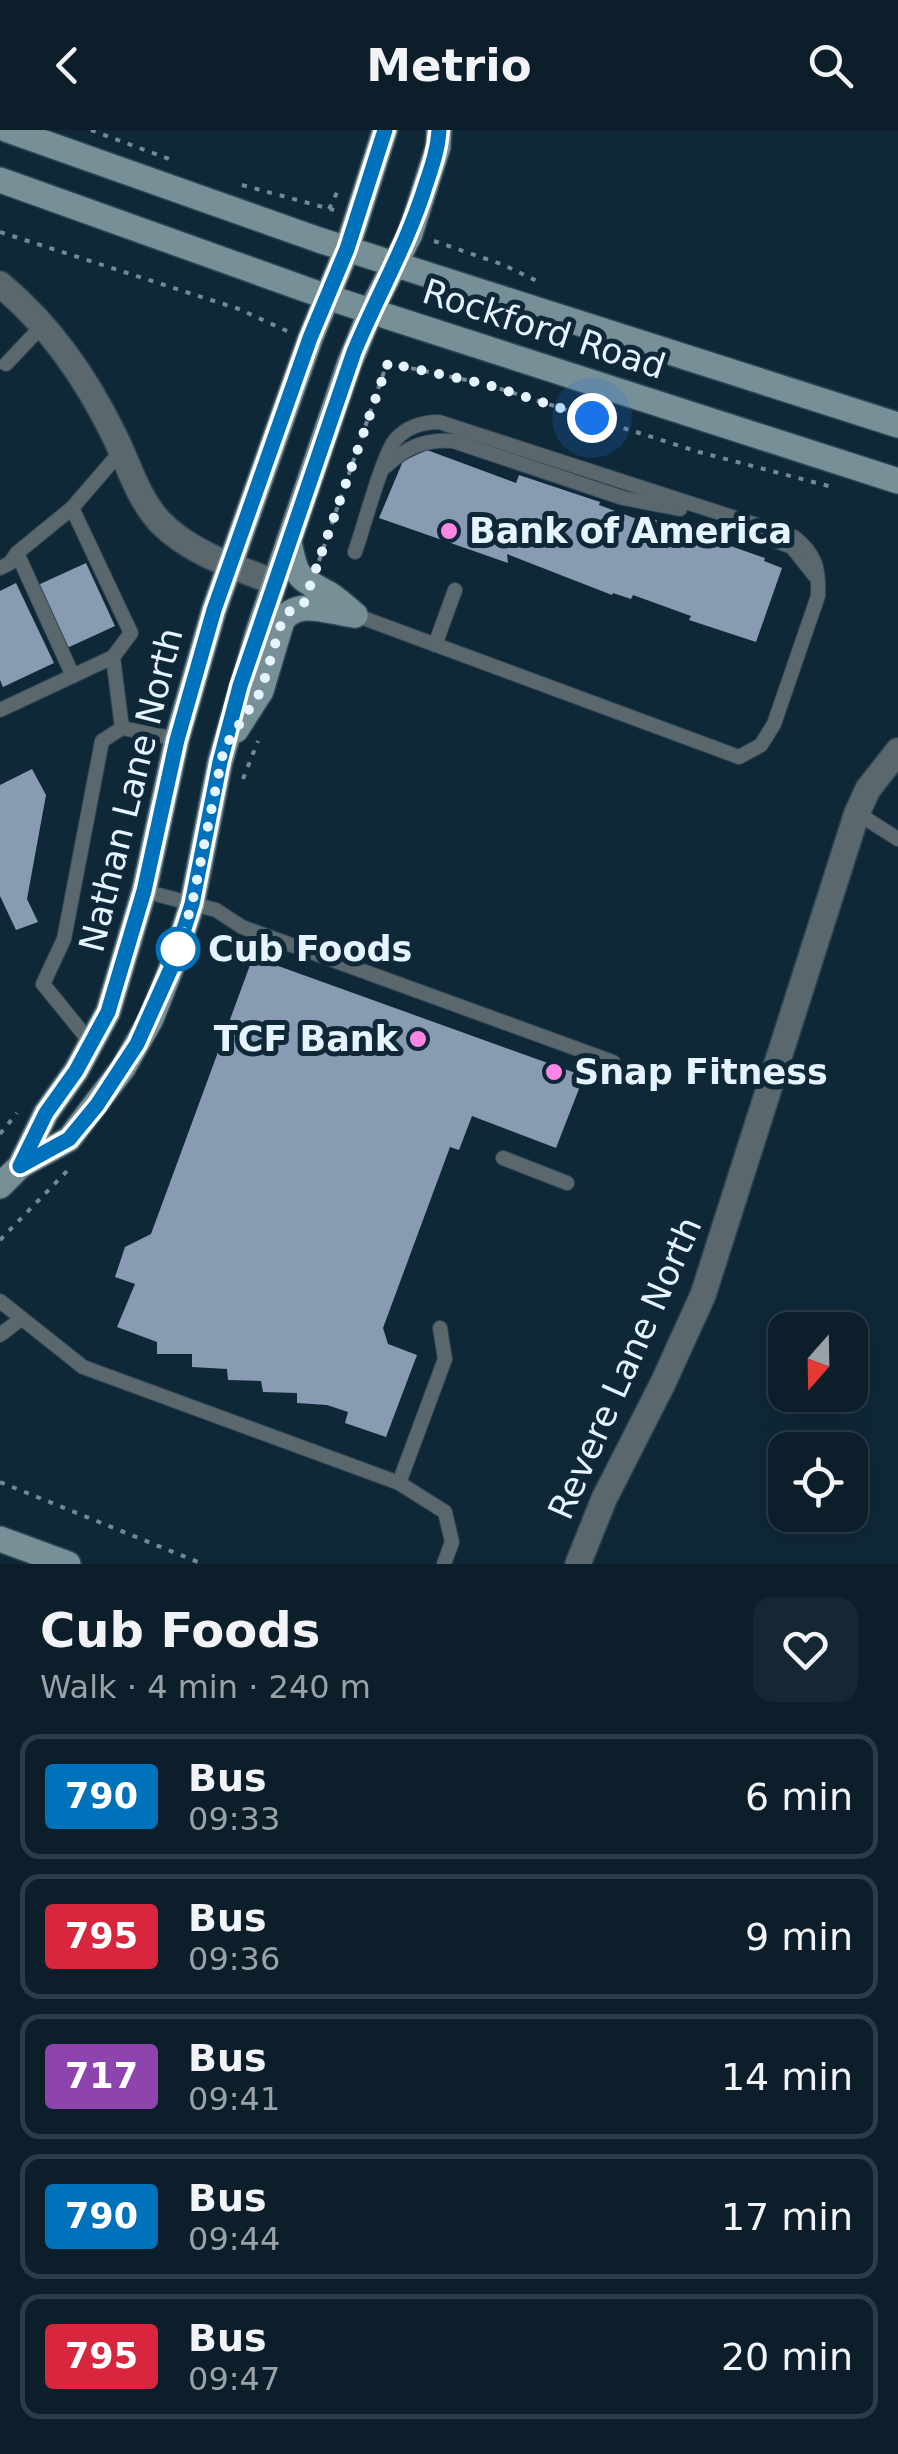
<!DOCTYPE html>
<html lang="en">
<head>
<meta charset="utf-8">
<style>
	body { margin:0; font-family:"DejaVu Sans",sans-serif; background:#142732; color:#f1f3f6; height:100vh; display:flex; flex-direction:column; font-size:38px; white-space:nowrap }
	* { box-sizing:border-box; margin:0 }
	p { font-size:32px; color:#9aa2a8 }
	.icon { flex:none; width:55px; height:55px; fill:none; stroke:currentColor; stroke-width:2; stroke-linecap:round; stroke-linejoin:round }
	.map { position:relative; height:1434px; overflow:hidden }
	.side { display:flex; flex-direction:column; background:#0b1e2a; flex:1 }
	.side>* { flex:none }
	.badge { padding:0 20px; border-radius:8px; font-size:35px; line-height:65px }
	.needle { width:65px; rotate:200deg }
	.tools { position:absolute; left:768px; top:1182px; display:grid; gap:20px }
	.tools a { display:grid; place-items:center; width:100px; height:100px; border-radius:20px; background:#0b1e2a; box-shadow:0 5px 25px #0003,0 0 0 2px #2b3c47; font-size:50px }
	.you { position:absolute; width:50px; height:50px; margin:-25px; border:8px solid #fff; border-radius:50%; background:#1a73e8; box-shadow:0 0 0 15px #1a73e833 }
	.map>.badge { position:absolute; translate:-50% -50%; box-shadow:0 0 0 5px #fff }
	.round { display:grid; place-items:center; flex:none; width:105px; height:105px; border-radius:20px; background:#142732 }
	.headline { display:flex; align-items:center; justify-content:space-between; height:170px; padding:0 40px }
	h1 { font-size:48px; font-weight:800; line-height:75px }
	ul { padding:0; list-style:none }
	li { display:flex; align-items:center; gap:30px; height:125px; margin:0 20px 15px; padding:0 20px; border:5px solid #2b3c47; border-radius:20px }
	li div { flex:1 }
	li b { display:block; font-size:38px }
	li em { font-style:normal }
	li .badge { min-width:110px; font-weight:700; text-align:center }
	header { display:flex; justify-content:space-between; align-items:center; height:130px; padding:0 40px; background:#0b1e2a; font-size:45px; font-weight:800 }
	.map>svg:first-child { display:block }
</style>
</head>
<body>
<header><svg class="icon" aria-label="back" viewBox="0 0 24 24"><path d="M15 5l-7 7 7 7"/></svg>Metrio<svg class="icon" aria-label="search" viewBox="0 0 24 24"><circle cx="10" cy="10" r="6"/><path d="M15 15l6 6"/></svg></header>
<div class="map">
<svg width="898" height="1434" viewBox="0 0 898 1434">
	<rect width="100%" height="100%" fill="#0f2838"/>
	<g fill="#899ab3">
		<path d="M427 320 516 353 519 345 600 372 599 375 637 389 639 384 765 428 764 431 782 438 756 512 689 490 691 486 633 465 631 469 613 463 612 465 507 424 508 433 379 388 403 331Z"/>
		<path d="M86 433 115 496 67 518 38 455Z"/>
		<path d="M16 453 54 533 3 557 0 550V461Z"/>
		<path d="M32 639 46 665 27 769 38 792 16 800 0 766V655Z"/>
		<path d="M253 827 584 946 556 1018 472 986 459 1020 450 1017 383 1198 388 1214 417 1225 386 1307 345 1293 348 1282 327 1275 297 1273V1263L263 1262 261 1251 228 1250 227 1239 192 1237V1224H157V1212L117 1197 135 1154 115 1147 125 1117 151 1104Z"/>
	</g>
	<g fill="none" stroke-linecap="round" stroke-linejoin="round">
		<defs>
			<g id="lane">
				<path d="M6 234 43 195"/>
				<path d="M385 337C406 317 425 309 453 311L623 368 680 379"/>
				<path d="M72 378 131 503 113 527"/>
				<path d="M762 406 792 417 815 446"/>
				<path d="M17 423 73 546"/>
				<path d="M0 438 10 433 17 423 72 378 122 320"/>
				<path d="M355 485 739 627 761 615 774 594 818 466C819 439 816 424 794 407L439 292C422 292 408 296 396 309 383 323 363 400 355 422"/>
				<path d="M435 515 455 460"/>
				<path d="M0 580 113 527 122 598 177 609"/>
				<path d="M857 683 898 709"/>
				<path d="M144 761 216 780 242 797 613 932"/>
				<path d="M91 913 43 854 64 809 102 611 122 598"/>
				<path d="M503 1028 567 1053"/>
				<path d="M0 1171 83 1237 399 1353 445 1382 452 1412 444 1434"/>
				<path d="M0 1205 21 1189"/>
				<path d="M399 1353 445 1229 440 1198"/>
			</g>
			<g id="street">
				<path d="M0 154C50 196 85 246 114 305 129 335 137 367 160 392 190 423 235 437 274 452"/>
				<path d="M578 1434 604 1369 663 1253 703 1165 857 683 868 659 898 621"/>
			</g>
			<g id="secondary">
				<path d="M8 0 319 110 898 295"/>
				<path d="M0 50 327 167 898 351"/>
				<path d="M289 411C296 449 298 447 329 464 338 470 347 478 355 485"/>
				<path d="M236 600 261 561 282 491C298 467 330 483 355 485"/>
				<path d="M20 1036 46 983 76 941 108 882 144 761 177 609 214 480 310 209 347 119 385 0"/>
				<path d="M0 1056 20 1036 69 1009 123 938 151 889 172 836 192 774 220 632 258 502 350 232 371 181 410 104 438 17 439 0"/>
				<path d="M0 1409 68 1434"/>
			</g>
		</defs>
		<use href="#lane" stroke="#2d4554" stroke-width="16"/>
		<use href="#street" stroke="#2d4554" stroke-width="28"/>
		<use href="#secondary" stroke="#2d4554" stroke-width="28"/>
		<g stroke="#748896" stroke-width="4" stroke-dasharray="5 8" stroke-linecap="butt">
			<path d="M91 0 172 30"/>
			<path d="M242 55 334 80"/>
			<path d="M329 79 340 56"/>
			<path d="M0 102 239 179 289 202"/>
			<path d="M434 111 504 135 541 153"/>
			<path d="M319 431 387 233 485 254 699 322 836 358"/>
			<path d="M243 649 258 611"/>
			<path d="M0 1004 17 983"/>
			<path d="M0 1110 70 1038"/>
			<path d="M0 1352 203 1434"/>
		</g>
		<use href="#lane" stroke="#5a686d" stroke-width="14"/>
		<use href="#street" stroke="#5a686d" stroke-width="25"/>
		<use href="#secondary" stroke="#778f96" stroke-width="25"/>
	</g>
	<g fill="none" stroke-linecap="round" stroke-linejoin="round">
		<defs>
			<path id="line" d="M385 0 347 119 310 208 214 480 177 610 144 761 108 882 76 941 46 983 20 1036 69 1009 97 975 137 914 172 836 192 774 220 632 240 556 354 222C378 164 407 115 426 54 432 36 438 19 439 0"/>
		</defs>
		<use href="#line" stroke="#fff" stroke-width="22"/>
		<use href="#line" stroke="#0072bc" stroke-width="15"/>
		<path stroke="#e5f4ff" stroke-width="10" stroke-dasharray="0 18" d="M178 819 192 774 224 618 261 561 282 491 288 482 303 476 388 233 485 254 592 288"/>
	</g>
	<g fill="#fc86e4" stroke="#0f2838" stroke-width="4">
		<circle cx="449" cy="401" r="10"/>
		<circle cx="418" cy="909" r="10"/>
		<circle cx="554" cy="942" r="10"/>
	</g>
	<circle fill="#fff" stroke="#0072bc" stroke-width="5" cx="178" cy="819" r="20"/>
	<g text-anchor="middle" stroke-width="10" stroke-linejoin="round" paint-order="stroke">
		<g font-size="35" fill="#e5f4ff" stroke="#0f2838">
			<text transform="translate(544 199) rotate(18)" y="12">Rockford Road</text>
			<text transform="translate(131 660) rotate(-76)" y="12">Nathan Lane North</text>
			<text transform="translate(625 1238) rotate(-66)" y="12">Revere Lane North</text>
		</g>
		<g font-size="35" font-weight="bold" fill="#e5f4ff" stroke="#0f2838" text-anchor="start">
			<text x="469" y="413">Bank of America</text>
			<text x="398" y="921" text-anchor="end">TCF Bank</text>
			<text x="574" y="954">Snap Fitness</text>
		</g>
		<g font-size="35" font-weight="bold" fill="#e5f4ff" stroke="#0f2838" text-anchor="start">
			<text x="208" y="831">Cub Foods</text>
		</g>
	</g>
</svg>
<div class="tools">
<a><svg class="needle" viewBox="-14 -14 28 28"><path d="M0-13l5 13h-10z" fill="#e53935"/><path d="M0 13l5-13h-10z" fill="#9aa2a8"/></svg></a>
<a><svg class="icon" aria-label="locate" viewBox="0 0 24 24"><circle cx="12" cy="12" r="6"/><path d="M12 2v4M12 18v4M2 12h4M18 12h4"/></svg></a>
</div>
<div class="you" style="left:592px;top:288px"></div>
</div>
<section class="side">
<div class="headline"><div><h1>Cub Foods</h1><p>Walk · 4 min · 240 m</p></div><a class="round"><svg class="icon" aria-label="heart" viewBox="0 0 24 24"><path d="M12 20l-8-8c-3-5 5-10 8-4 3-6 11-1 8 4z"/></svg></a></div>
<ul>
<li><span class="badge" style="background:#0072bc;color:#fff">790</span><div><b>Bus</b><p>09:33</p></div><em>6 min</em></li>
<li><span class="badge" style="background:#d7263d;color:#fff">795</span><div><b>Bus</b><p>09:36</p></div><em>9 min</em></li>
<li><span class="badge" style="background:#8e44ad;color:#fff">717</span><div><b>Bus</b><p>09:41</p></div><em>14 min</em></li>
<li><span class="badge" style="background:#0072bc;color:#fff">790</span><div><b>Bus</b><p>09:44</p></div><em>17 min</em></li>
<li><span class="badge" style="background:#d7263d;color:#fff">795</span><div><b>Bus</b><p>09:47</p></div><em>20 min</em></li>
</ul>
</section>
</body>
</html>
